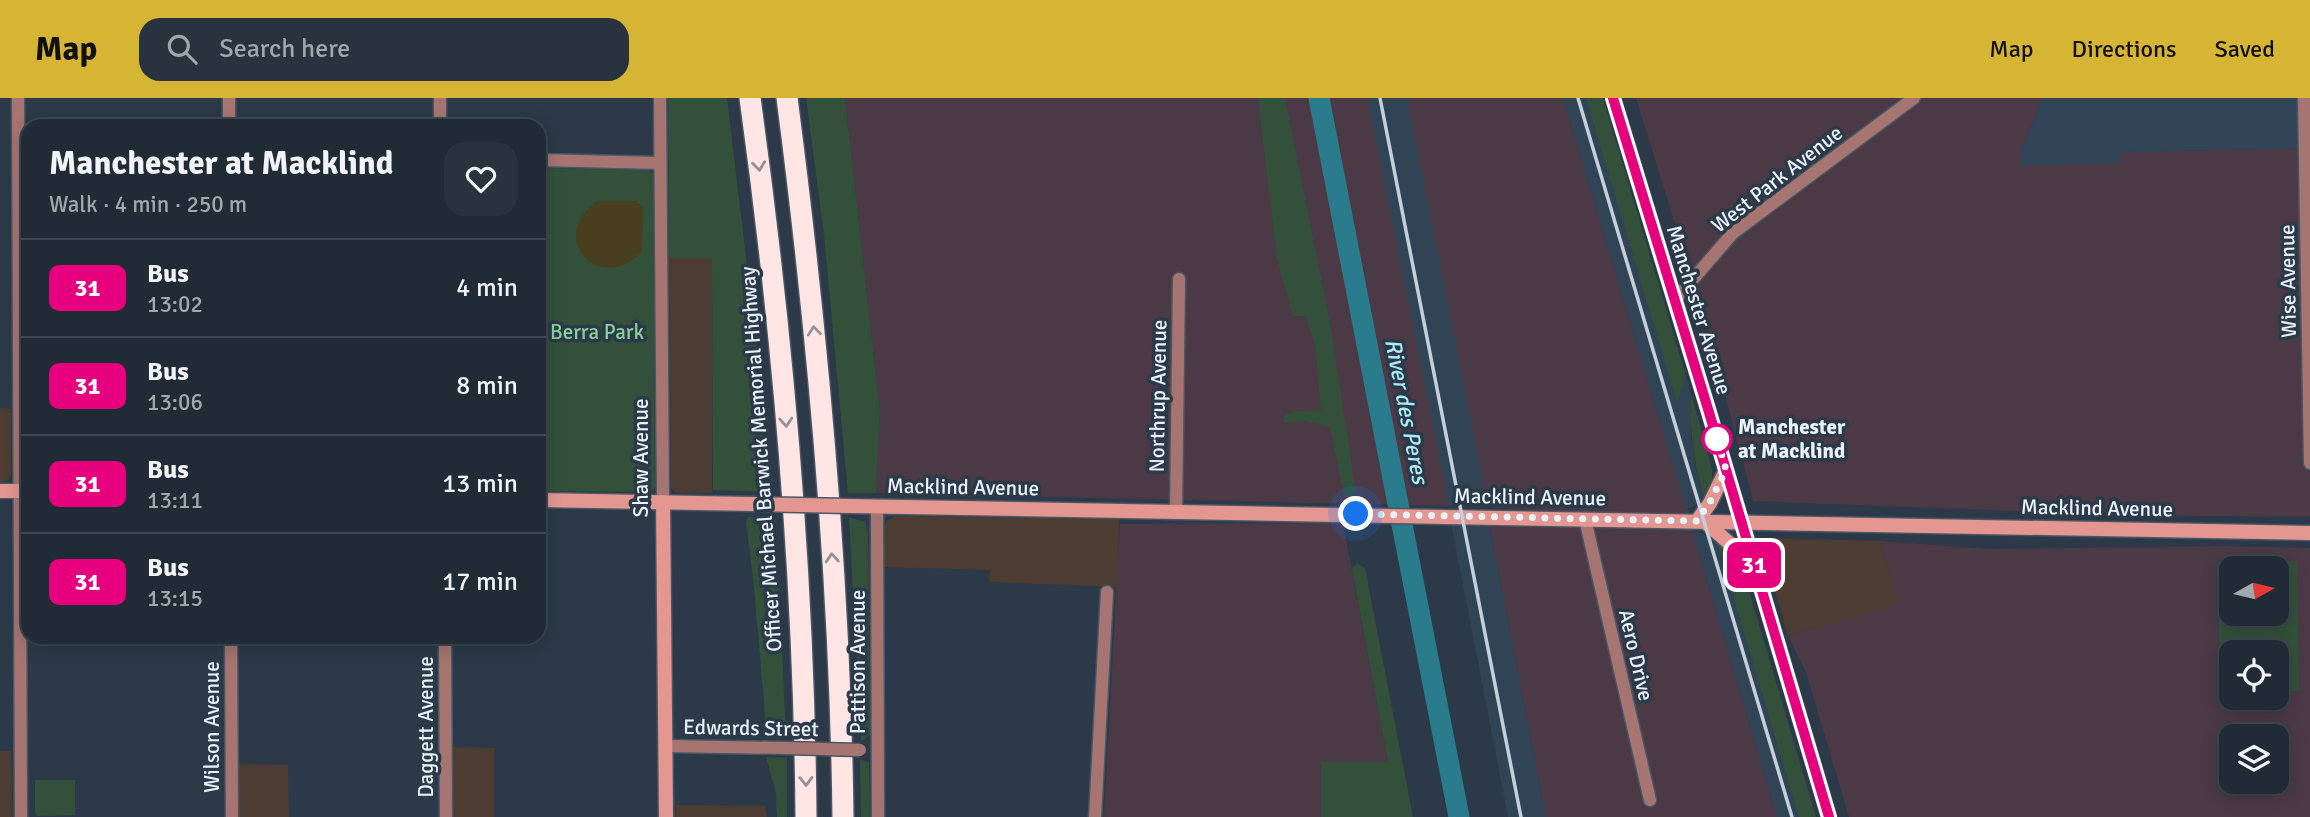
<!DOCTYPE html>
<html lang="en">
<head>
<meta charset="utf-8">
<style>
	body { margin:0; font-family:Signika,sans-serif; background:#28333e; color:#f1f3f6; height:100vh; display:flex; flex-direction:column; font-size:26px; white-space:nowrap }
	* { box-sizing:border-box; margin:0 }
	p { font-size:23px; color:#a2a7ad }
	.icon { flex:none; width:38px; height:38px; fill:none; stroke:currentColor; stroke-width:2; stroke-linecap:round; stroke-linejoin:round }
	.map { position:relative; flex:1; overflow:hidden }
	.side { position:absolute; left:21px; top:21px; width:525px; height:525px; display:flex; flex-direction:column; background:#202b36; border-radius:21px; box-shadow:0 4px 18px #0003,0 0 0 2px #3d4751 }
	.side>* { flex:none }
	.badge { padding:0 14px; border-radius:10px; font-size:24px; line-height:46px }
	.needle { width:46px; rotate:82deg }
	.tools { position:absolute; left:2219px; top:458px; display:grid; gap:14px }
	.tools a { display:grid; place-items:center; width:70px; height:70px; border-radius:14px; background:#202b36; box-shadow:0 4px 18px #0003,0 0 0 2px #3d4751; font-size:35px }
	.you { position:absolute; width:35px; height:35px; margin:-18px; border:5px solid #fff; border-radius:50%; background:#1a73e8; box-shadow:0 0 0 10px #1a73e833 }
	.map>.badge { position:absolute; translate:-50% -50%; box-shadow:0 0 0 4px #fff }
	.round { display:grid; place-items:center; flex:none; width:74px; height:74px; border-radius:21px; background:#28333e }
	.head { display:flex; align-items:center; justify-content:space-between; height:119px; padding:0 28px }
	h1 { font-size:33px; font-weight:700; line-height:52px }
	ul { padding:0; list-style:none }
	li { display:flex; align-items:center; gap:21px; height:98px; padding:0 28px; border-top:2px solid #3d4751 }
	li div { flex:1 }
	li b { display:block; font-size:26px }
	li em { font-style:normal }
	li .badge { min-width:77px; font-weight:700; text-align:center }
	header { display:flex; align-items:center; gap:42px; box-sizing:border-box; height:98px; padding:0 35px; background:#d6b534; color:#111 }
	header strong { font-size:33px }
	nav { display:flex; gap:38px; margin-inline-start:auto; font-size:24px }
	.search { width:490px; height:63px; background:#28333e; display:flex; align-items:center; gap:18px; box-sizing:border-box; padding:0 24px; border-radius:21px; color:#a2a7ad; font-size:26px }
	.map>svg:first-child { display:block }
</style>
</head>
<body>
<header>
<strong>Map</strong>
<div class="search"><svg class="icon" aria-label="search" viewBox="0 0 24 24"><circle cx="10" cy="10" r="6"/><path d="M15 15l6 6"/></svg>Search here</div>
<nav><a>Map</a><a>Directions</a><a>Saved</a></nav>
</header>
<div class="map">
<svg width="2310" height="719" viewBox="0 0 2310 719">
	<rect width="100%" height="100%" fill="#2b3948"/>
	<g fill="#4d3c31">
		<path d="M669 160H712V395H676L671 390Z"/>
		<path d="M0 310 11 311V378L8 382 3 384H0Z"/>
		<path d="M895 418 1119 421 1118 489 989 484 990 472 884 469 885 428 887 423Z"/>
		<path d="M1768 440 1880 443 1899 506 1788 538 1762 448V444Z"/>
		<path d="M452 649 494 650V719H452Z"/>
		<path d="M0 653H11L12 719H0Z"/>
		<path d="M238 666 288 667 289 719H239Z"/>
		<path d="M676 707 765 708 767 719H676Z"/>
	</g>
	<g fill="#4b3a45" fill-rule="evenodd">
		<path d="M845 0H1563L1686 410 1697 423 1488 409 876 395 880 314Z"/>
		<path d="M1636 0H2043L2021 52V67L2121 64V54L2310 50V419L2116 417 1753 403 1709 236Z"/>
		<path d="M1343 425 1388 664H1321V719H1104L1120 426Z"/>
		<path d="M1489 426 1692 432 1777 719H1546Z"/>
		<path d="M1880 443 1988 451 2225 448 2310 450V719H1849L1806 574 1788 538 1898 506ZM2231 471H2277V516H2231ZM2231 555H2277V600H2231ZM2231 639H2277V684H2231Z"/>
	</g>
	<g fill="#314456">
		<path d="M1367 0H1407L1488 409 1449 408Z"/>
		<path d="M1563 0H1586L1677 302 1686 278 1691 295V339L1696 372 1705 403 1686 411Z"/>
		<path d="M2043 0H2310V50L2122 54 2121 65 2020 67 2021 52Z"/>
		<path d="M1451 425 1489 426 1546 719H1508Z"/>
		<path d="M1692 432 1716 441 1799 719H1777Z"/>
	</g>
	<g fill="#33513a" fill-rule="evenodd">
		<path d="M668 0H727L774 394 713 392 712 160H669Z"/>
		<path d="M806 0H845L880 314 876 395H848L824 137Z"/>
		<path d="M1258 0H1285L1330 226 1356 395 1350 400 1344 398 1330 329 1304 323 1284 325V318L1291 314 1321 312 1315 246 1306 218H1293L1277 160Z"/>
		<path d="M1586 0H1603L1686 278 1677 304Z"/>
		<path d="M539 70 648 72 653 76 655 389 651 394 539 393Z"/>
		<path d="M1691 295 1712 371V381L1705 403C1694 367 1689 332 1691 295Z"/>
		<path d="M748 419H776L786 641 767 640 754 489 746 424Z"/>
		<path d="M849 419 865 424 868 435 870 636 864 642H861Z"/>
		<path d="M1716 441 1733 454 1744 476 1816 719H1799Z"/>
		<path d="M2297 463 2299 593H2277V555H2231V594H2220L2218 464ZM2231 471H2277V516H2231Z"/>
		<path d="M1357 465 1365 470 1413 719H1321V664H1388L1352 471Z"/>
		<path d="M766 659 787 660V719H777L776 694Z"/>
		<path d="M860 661 869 665 870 719H861Z"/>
		<path d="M35 682H75V717L37 718 35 715Z"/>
	</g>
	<path fill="#483f1f" d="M597 103H637L643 110 642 154C601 197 545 142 597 103Z"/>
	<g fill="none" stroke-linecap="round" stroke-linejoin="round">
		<path stroke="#2a7b8b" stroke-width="21" d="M1319 0 1459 719"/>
		<defs>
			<g id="street">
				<path d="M18 0 21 719"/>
				<path d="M229 0V28"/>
				<path d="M440 0V28"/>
				<path d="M660 0 663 404"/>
				<path d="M2304 0 2310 365"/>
				<path d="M539 62 660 65"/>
				<path d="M1674 203 1733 135 1914 0"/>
				<path d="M877 408 878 719"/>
				<path d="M1176 415 1179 181"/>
				<path d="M1585 421 1650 702"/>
				<path d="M231 539 232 719"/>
				<path d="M445 539 446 719"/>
				<path d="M666 648 786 650"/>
				<path d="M1095 719 1107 494"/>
			</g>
			<g id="secondary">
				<path d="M1613 0 1708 311 1829 719"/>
				<path d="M0 393H28"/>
				<path d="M539 402 752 406"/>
				<path d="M663 404 666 719"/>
				<path d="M849 408 2310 435"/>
				<path d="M1697 423 1710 405 1726 372"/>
				<path d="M1704 423 1753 466"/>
			</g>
			<g id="highway">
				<path d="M750 0C783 238 804 479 806 719"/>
				<path d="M787 0C818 238 840 479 843 719"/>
			</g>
		</defs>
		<use href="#street" stroke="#495765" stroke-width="15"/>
		<use href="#secondary" stroke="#495765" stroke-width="17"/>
		<use href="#highway" stroke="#495765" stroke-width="24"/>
		<use href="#street" stroke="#a67572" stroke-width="12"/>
		<use href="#secondary" stroke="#e49691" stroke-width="14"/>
		<use href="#highway" stroke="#ffe6e4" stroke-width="21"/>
		<g stroke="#c5cfd9" stroke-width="3.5">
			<path d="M1380 0 1521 719"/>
			<path d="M1578 0 1792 719"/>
		</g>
		<defs>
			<path id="street-bridge" d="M786 650 860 652"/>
			<path id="secondary-bridge" d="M752 406 849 408"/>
		</defs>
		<use href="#street-bridge" stroke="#495765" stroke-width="15" stroke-linecap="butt"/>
		<use href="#secondary-bridge" stroke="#495765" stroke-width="17" stroke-linecap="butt"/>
		<use href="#street-bridge" stroke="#a67572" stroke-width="12"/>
		<use href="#secondary-bridge" stroke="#e49691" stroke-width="14"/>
	</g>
	<defs><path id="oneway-chevron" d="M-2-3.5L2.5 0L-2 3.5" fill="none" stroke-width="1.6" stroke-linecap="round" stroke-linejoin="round" transform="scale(1.75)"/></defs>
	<g stroke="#959096">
		<use href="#oneway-chevron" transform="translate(759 68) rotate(83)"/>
		<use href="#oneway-chevron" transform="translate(814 233) rotate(-96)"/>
		<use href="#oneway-chevron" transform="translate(786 324) rotate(86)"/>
		<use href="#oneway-chevron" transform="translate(832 460) rotate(-94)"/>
		<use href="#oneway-chevron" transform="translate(806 683) rotate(89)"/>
	</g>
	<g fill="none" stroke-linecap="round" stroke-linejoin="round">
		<defs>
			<path id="line" d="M1613 0 1708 311 1829 719"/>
		</defs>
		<use href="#line" stroke="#fff" stroke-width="16"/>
		<use href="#line" stroke="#e6007e" stroke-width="10"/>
		<path stroke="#e9f2fb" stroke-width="7" stroke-dasharray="0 12.6" d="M1356 416 1697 423 1710 404 1726 372 1716 336 1717 341"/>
	</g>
	<circle fill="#fff" stroke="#e6007e" stroke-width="3.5" cx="1717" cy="341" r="14"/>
	<g text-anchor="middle" stroke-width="7" stroke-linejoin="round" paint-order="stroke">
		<g font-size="21" fill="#e9f2fb" stroke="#2b3948">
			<text transform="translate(1777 81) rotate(-38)" y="7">West Park Avenue</text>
			<text transform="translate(2288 183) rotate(-91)" y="7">Wise Avenue</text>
			<text transform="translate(1699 212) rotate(73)" y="7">Manchester Avenue</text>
			<text transform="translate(1158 298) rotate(-89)" y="7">Northrup Avenue</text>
			<text transform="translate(641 360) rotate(-90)" y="7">Shaw Avenue</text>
			<text transform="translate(761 361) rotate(-94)" y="7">Officer Michael Barwick Memorial Highway</text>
			<text transform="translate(963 389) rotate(1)" y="7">Macklind Avenue</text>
			<text transform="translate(1530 399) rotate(1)" y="7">Macklind Avenue</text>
			<text transform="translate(2097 410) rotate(1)" y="7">Macklind Avenue</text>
			<text transform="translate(1636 557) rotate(77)" y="7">Aero Drive</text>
			<text transform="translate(858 564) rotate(-90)" y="7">Pattison Avenue</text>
			<text transform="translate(212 629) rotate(-90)" y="7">Wilson Avenue</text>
			<text transform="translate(426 629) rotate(-90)" y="7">Daggett Avenue</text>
			<text transform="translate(751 630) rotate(1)" y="7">Edwards Street</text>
		</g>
		<g font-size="21" fill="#89d39a" stroke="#2b3948">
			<text x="597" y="241">Berra Park</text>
		</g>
		<g font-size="21" font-weight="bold" fill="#e9f2fb" stroke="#2b3948" text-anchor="start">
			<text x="1738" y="336">Manchester<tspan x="1738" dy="24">at Macklind</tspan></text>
		</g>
		<g font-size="23" font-style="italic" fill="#acebf9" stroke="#2b3948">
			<text transform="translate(1407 313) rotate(79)" y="8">River des Peres</text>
		</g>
	</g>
</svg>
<div class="tools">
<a><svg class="needle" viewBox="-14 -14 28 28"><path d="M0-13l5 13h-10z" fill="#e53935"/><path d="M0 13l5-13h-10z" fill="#a2a7ad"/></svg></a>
<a><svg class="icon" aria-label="locate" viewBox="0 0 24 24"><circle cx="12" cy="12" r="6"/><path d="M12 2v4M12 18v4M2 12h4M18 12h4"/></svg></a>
<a><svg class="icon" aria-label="layers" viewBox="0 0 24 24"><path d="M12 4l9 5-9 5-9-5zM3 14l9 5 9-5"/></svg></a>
</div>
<div class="you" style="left:1356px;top:416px"></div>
<b class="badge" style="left:1754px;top:467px;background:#e6007e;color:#fff">31</b>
<section class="side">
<div class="head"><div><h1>Manchester at Macklind</h1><p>Walk · 4 min · 250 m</p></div><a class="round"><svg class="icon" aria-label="heart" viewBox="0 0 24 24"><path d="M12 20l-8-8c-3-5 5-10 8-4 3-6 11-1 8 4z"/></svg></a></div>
<ul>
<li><span class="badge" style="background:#e6007e;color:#fff">31</span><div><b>Bus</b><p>13:02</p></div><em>4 min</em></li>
<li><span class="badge" style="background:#e6007e;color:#fff">31</span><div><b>Bus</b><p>13:06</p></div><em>8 min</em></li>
<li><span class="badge" style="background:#e6007e;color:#fff">31</span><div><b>Bus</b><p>13:11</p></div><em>13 min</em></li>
<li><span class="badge" style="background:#e6007e;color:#fff">31</span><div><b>Bus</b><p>13:15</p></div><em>17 min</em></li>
</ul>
</section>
</div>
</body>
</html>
